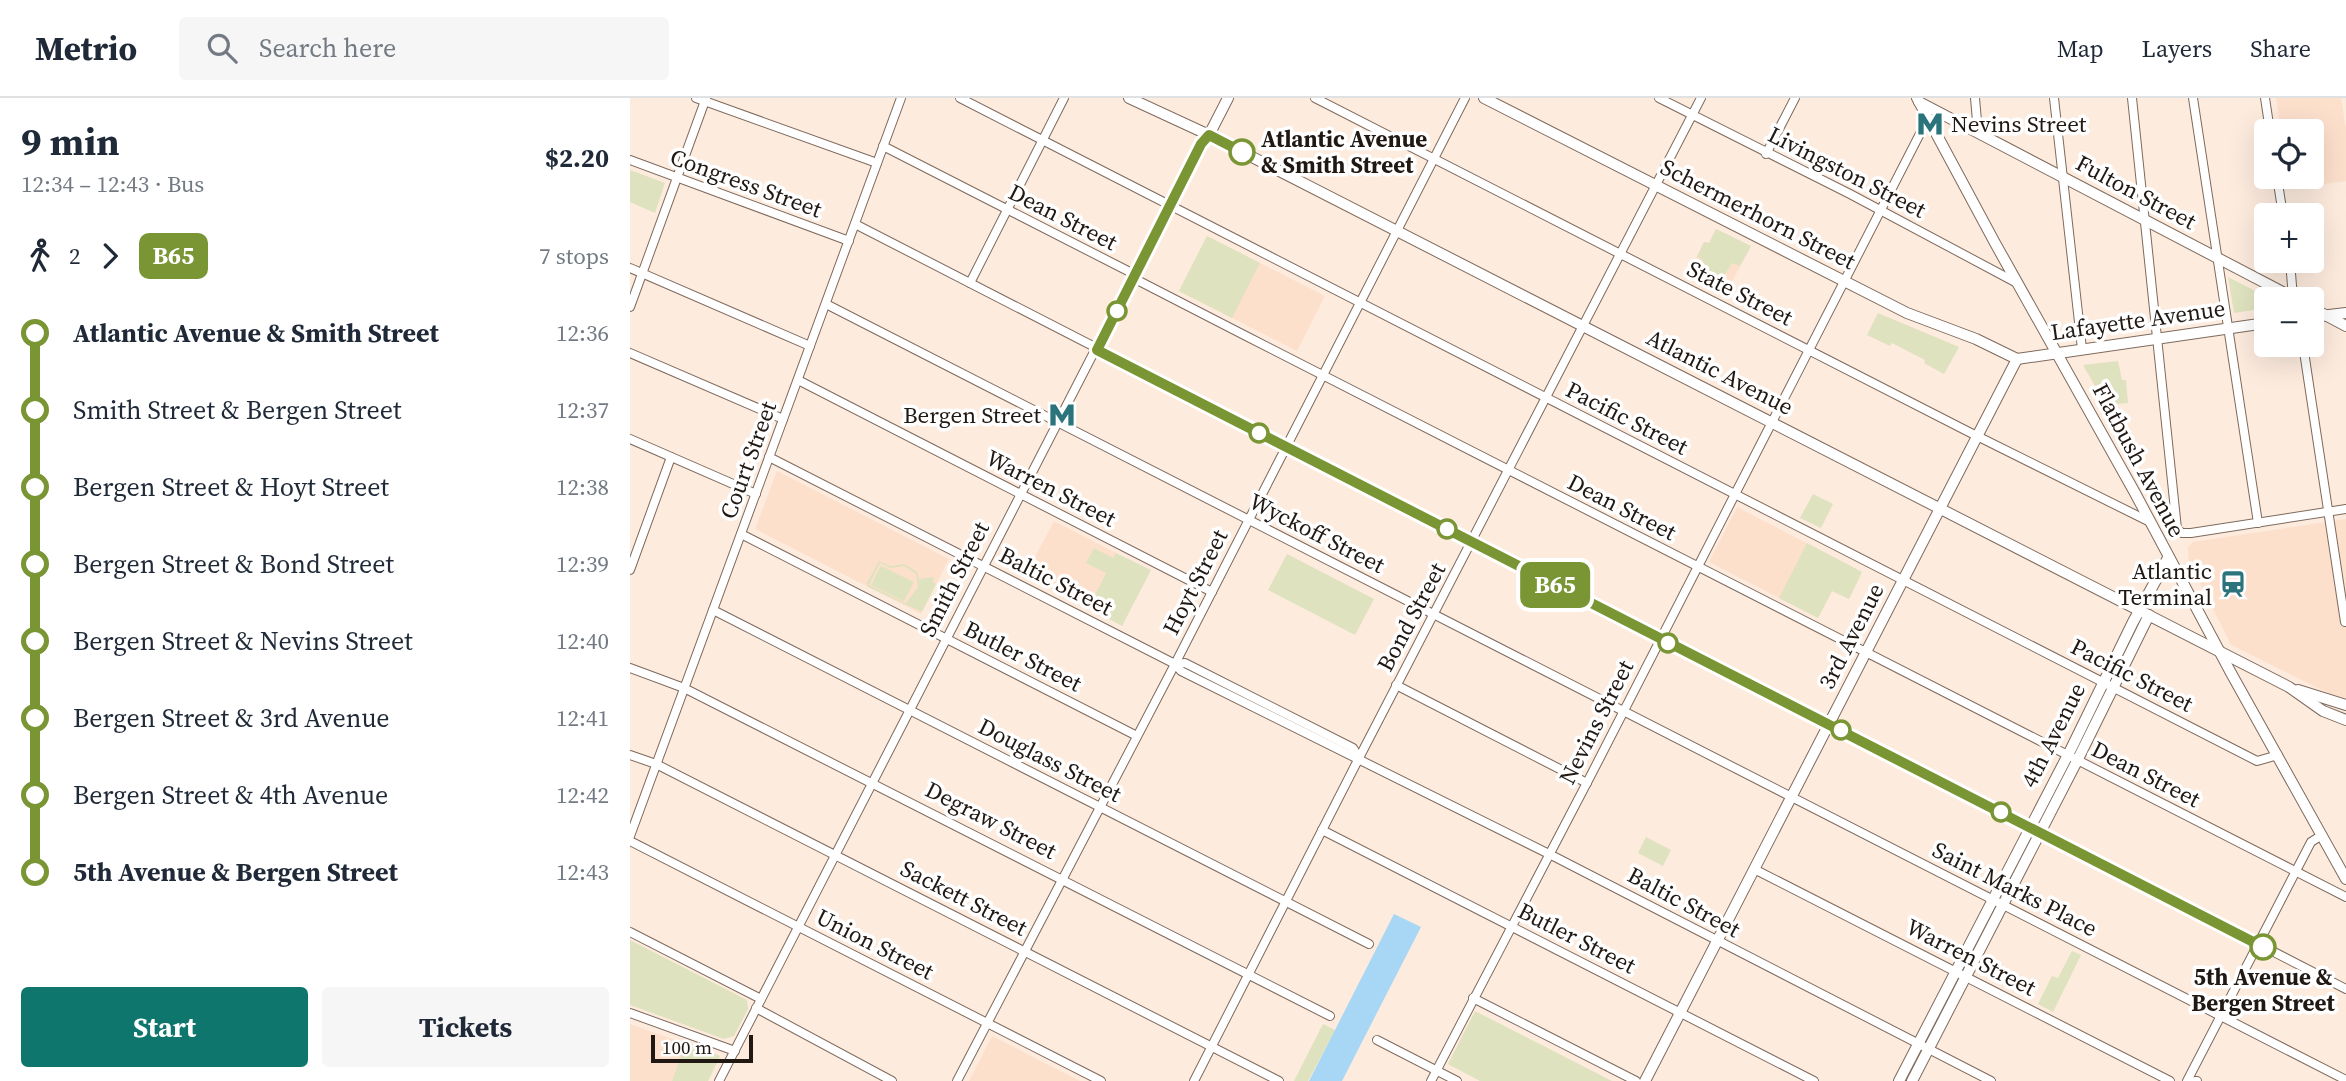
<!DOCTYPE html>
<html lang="en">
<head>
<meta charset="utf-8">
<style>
	body { margin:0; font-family:"Source Serif 4",serif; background:#f6f6f7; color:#1f2937; height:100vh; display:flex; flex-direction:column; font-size:26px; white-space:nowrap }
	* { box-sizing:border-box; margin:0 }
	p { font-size:23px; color:#747a83 }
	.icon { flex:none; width:38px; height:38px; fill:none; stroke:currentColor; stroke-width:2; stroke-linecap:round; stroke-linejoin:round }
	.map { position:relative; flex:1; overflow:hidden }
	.drawer { display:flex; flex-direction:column; background:#fff; width:630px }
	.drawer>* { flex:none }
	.badge { padding:0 14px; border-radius:10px; font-size:24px; line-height:46px }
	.buttons { position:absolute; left:1624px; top:21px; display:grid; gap:14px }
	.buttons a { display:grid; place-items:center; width:70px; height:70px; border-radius:7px; background:#fff; box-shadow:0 7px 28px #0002; font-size:35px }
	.scale { position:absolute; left:21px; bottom:18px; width:102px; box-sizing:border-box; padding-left:7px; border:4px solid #201813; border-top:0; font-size:19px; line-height:24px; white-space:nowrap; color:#201813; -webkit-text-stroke:5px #fff; paint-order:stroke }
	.map>.badge { position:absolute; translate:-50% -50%; box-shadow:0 0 0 4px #fff }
	.legs { display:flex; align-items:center; gap:10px; height:77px; padding:0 21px; font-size:23px }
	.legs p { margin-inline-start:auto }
	.headline { display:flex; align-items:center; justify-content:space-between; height:119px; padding:0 21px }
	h1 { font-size:38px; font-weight:700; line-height:52px }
	.primary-button { display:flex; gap:14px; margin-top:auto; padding:14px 21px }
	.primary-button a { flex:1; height:80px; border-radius:7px; background:#0f766e; color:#fff; font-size:28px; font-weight:700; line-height:80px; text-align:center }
	.primary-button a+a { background:#f6f6f7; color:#1f2937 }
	ul { padding:0 21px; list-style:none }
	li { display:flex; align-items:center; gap:24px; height:77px; font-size:26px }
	li i { display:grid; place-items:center; width:10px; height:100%; margin:0 9px; background:currentColor }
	li i::after { content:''; width:18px; height:18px; margin:-9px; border:5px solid; border-radius:50%; background:#fff }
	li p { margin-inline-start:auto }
	li:first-child i { background:linear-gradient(#0000 50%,currentColor 0) }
	li:last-child i { background:linear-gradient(currentColor 50%,#0000 0) }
	header { display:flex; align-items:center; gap:42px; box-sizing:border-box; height:98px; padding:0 35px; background:#fff; border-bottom:2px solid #e0e1e3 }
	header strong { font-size:33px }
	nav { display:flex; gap:38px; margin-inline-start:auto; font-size:24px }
	.search { width:490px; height:63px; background:#f6f6f7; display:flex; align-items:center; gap:18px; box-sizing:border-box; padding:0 24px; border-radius:7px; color:#747a83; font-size:26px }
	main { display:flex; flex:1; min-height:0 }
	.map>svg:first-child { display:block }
</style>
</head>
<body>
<header>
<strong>Metrio</strong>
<div class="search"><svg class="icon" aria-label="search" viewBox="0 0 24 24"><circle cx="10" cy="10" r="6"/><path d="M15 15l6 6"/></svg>Search here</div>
<nav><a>Map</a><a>Layers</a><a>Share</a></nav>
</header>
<main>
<section class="drawer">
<div class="headline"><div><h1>9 min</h1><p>12:34 – 12:43 · Bus</p></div><b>$2.20</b></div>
<div class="legs"><svg class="icon" aria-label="walk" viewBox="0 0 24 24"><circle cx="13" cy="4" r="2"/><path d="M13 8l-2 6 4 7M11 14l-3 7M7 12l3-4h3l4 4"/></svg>2<svg class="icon" aria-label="forward" viewBox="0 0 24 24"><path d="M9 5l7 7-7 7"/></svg><b class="badge" style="background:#799534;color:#fff">B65</b><p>7 stops</p></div>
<ul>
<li><i style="color:#799534"></i><b>Atlantic Avenue &amp; Smith Street</b><p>12:36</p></li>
<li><i style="color:#799534"></i><span>Smith Street &amp; Bergen Street</span><p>12:37</p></li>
<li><i style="color:#799534"></i><span>Bergen Street &amp; Hoyt Street</span><p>12:38</p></li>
<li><i style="color:#799534"></i><span>Bergen Street &amp; Bond Street</span><p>12:39</p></li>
<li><i style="color:#799534"></i><span>Bergen Street &amp; Nevins Street</span><p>12:40</p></li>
<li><i style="color:#799534"></i><span>Bergen Street &amp; 3rd Avenue</span><p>12:41</p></li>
<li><i style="color:#799534"></i><span>Bergen Street &amp; 4th Avenue</span><p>12:42</p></li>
<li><i style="color:#799534"></i><b>5th Avenue &amp; Bergen Street</b><p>12:43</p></li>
</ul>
<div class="primary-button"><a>Start</a><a>Tickets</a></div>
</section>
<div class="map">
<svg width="1716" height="983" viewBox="0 0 1716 983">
	<rect width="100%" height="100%" fill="#fdebde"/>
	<g fill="#fde0cc">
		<path d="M1646 0H1711L1716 31V83L1660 91 1659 79H1682V33H1651Z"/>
		<path d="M1086 131 1121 148 1094 199 1056 180 1074 144 1079 145Z"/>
		<path d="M577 138 695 198 667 253 549 193Z"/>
		<path d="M147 373 319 461 291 516 125 431Z"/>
		<path d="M1107 409 1232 474 1219 501 1202 493 1188 520 1079 464Z"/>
		<path d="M1716 421V600L1700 596 1601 547 1559 464 1558 456V449L1563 444Z"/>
		<path d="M424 423 486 455 458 510 395 478Z"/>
		<path d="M0 926 90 958 78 983H0Z"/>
		<path d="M362 938 450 983H339Z"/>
	</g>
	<g fill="#dfe2be" fill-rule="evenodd">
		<path d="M0 72 35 85 25 115 0 104Z"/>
		<path d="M1086 131 1121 148 1110 168 1102 165 1092 181 1069 170 1073 162 1067 159 1074 144 1079 145Z"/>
		<path d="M577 138 630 165 602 220 549 193Z"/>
		<path d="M1598 179 1641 201H1636V210L1604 215Z"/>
		<path d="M1248 215 1329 249 1314 276 1294 265 1295 262 1262 245 1260 248 1237 237Z"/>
		<path d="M1488 263 1492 282H1496L1498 305 1476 307 1453 267Z"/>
		<path d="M1183 396 1203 406 1191 430 1170 420Z"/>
		<path d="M1177 445 1232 474 1219 501 1202 493 1188 520 1149 500Z"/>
		<path d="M464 450 483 460 486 455 521 472 492 528 458 510 476 475 456 465Z"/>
		<path d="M657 456 744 501 725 537 638 492Z"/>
		<path d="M249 463 260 468 275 466 287 474 289 481 304 479 303 484 306 486 292 514 238 489 237 485ZM250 465 260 470 274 468 286 476 288 489 276 505 239 487Z"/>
		<path d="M251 468 284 484 274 503 241 487Z"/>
		<path d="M1016 739 1041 752 1033 768 1008 755Z"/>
		<path d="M0 842 117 902 118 911 104 938 94 941 0 907Z"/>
		<path d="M1442 853 1451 857 1423 914 1408 906 1422 878 1428 880Z"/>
		<path d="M845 913 982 983H850L818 966Z"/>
		<path d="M693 926 705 932 678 983H664Z"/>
		<path d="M55 946 90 958 78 983H42Z"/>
	</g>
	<path fill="#a8d7f6" d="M764 816 791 829 712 983H679Z"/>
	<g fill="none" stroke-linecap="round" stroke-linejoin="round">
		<defs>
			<g id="minor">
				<path d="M66 0 247 65"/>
				<path d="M330 0 1627 663 1648 657"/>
				<path d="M685 0 1339 334 1518 423"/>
				<path d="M1029 0 1220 96 1387 185"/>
				<path d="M1345 0 1347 23 1345 33"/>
				<path d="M1424 0 1452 251"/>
				<path d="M1502 0 1547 431 1552 435H1561L1716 411"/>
				<path d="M1563 0 1628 425"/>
				<path d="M1635 0 1640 33"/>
				<path d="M253 48 498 173 509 183 616 238 1716 799"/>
				<path d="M1136 56 1165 0"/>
				<path d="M0 62 219 143"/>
				<path d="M1647 79 1653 117"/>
				<path d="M225 126 1716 891"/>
				<path d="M1660 163 1663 200"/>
				<path d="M0 170 180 248"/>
				<path d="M340 185 434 0"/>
				<path d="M196 206 1716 982"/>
				<path d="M0 209 76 0"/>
				<path d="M1673 247 1715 524"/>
				<path d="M0 255 153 321"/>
				<path d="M168 282 582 494"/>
				<path d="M0 341 126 396"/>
				<path d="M139 359 545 566 551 573 925 759 1361 983"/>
				<path d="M111 436 507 638"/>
				<path d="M0 472 41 359"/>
				<path d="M83 512 739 846"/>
				<path d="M545 566 555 565 723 650 729 660"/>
				<path d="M0 570 54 590 700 918"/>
				<path d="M766 587 957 685"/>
				<path d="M0 657 26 666 649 983"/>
				<path d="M692 732 1184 983"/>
				<path d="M0 738 271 0"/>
				<path d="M0 743 471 983"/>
				<path d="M1124 771 1540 983"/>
				<path d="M0 834 131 901"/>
				<path d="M843 900 1006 983"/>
				<path d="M126 910 262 983"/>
				<path d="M0 915 105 953"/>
				<path d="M747 942 827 983"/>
				<path d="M89 983 571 46 579 37"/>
				<path d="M327 983 545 566 835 0"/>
				<path d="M564 983 729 660 1071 0"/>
				<path d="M801 983 962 675 1298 20"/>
				<path d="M1557 983 1681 744 1692 737"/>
				<path d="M1565 983H1567"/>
			</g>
			<g id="major">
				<path d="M499 0 579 37 1659 589 1693 613 1716 622"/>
				<path d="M854 0 1277 215 1346 241 1387 261"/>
				<path d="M1287 0 1365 145 1505 395 1601 575 1716 781"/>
				<path d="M1289 4 1666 201"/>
				<path d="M579 37 598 0"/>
				<path d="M1682 210 1716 228"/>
				<path d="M1682 219 1716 215"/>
				<path d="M1387 261 1636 225"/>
				<path d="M1668 592 1716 607"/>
				<path d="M1015 983 1387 261"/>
				<path d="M1269 983 1441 651 1503 524 1538 460"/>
				<path d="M1282 983 1447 663 1519 517"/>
			</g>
		</defs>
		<use href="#minor" stroke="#7e6a5d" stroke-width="10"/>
		<use href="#major" stroke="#7e6a5d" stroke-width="12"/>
		<use href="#minor" stroke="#fff" stroke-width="8"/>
		<use href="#major" stroke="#fff" stroke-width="10"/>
	</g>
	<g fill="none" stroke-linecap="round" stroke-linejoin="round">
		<defs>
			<path id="line-1" d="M612 54 579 37 571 46 467 252 1633 849"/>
		</defs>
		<use href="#line-1" stroke="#fff" stroke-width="16"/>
		<use href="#line-1" stroke="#799534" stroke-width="10"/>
	</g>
	<defs>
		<symbol id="metro-bare" viewBox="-9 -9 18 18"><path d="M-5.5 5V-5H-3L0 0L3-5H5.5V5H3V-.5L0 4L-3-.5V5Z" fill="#2b747c" stroke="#fff" stroke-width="2.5" paint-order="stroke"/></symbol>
		<symbol id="station-bare" viewBox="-9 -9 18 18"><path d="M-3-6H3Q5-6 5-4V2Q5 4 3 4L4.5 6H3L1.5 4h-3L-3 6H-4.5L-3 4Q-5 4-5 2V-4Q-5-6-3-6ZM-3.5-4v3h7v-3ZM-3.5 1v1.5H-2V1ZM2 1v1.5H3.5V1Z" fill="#2b747c" stroke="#fff" stroke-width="2.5" paint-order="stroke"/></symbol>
	</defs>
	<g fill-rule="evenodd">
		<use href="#metro-bare" x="1281" y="7" width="38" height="38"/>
		<use href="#metro-bare" x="413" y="298" width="38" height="38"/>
		<use href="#station-bare" x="1584" y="467" width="38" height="38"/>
	</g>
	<g fill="#fff" stroke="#799534" stroke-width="3.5">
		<circle cx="612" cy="54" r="12"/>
		<circle cx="487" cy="213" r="9"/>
		<circle cx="629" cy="335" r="9"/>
		<circle cx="817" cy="431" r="9"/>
		<circle cx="1038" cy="545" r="9"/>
		<circle cx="1211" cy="632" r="9"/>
		<circle cx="1371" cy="714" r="9"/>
		<circle cx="1633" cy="849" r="12"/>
	</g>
	<g text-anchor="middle" stroke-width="7" stroke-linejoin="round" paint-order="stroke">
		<g font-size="23" fill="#201813" stroke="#fff" text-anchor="end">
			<text x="1321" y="34" text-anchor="start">Nevins Street</text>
			<text x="411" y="325">Bergen Street</text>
			<text x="1582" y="481">Atlantic<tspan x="1582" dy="26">Terminal</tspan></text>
		</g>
		<g font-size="23" font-weight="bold" fill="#201813" stroke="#fff" text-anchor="start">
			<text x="631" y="49">Atlantic Avenue<tspan x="631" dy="26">&amp; Smith Street</tspan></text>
			<text x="1633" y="887" text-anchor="middle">5th Avenue &amp;<tspan x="1633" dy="26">Bergen Street</tspan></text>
		</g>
		<g font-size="23" fill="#201813" stroke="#fff">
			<text transform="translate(1217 74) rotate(27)" y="8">Livingston Street</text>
			<text transform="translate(116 85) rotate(20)" y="8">Congress Street</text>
			<text transform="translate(1506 94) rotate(28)" y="8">Fulton Street</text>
			<text transform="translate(1128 116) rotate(27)" y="8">Schermerhorn Street</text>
			<text transform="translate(433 119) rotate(27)" y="8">Dean Street</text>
			<text transform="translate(1110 195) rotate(27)" y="8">State Street</text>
			<text transform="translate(1508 222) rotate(-8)" y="8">Lafayette Avenue</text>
			<text transform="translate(1090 274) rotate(27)" y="8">Atlantic Avenue</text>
			<text transform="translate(997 320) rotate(27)" y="8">Pacific Street</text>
			<text transform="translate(118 362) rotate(-70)" y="8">Court Street</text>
			<text transform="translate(1509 362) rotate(62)" y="8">Flatbush Avenue</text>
			<text transform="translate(421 390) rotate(27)" y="8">Warren Street</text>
			<text transform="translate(992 409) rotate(27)" y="8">Dean Street</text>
			<text transform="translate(687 435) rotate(27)" y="8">Wyckoff Street</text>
			<text transform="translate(324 481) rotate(-63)" y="8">Smith Street</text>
			<text transform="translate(426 483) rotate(27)" y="8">Baltic Street</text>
			<text transform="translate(565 484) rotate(-63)" y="8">Hoyt Street</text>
			<text transform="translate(781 519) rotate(-62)" y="8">Bond Street</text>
			<text transform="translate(1221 538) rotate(-63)" y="8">3rd Avenue</text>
			<text transform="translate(393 558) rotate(27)" y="8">Butler Street</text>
			<text transform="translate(1502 577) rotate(27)" y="8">Pacific Street</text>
			<text transform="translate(966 624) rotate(-63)" y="8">Nevins Street</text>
			<text transform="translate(1423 637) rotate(-63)" y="8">4th Avenue</text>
			<text transform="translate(420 662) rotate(27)" y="8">Douglass Street</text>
			<text transform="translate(1516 676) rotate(27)" y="8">Dean Street</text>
			<text transform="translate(361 722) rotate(27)" y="8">Degraw Street</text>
			<text transform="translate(1385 791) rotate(27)" y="8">Saint Marks Place</text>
			<text transform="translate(334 800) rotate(27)" y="8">Sackett Street</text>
			<text transform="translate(1054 804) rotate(28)" y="8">Baltic Street</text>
			<text transform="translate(947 840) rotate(27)" y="8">Butler Street</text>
			<text transform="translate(245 846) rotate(27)" y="8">Union Street</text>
			<text transform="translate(1341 859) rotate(27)" y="8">Warren Street</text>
		</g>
	</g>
</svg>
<div class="buttons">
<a><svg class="icon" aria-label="locate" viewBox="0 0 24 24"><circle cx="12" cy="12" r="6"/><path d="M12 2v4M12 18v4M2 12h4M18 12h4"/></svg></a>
<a>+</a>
<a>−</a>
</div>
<div class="scale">100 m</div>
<b class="badge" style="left:925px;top:487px;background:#799534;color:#fff">B65</b>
</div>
</main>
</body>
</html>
